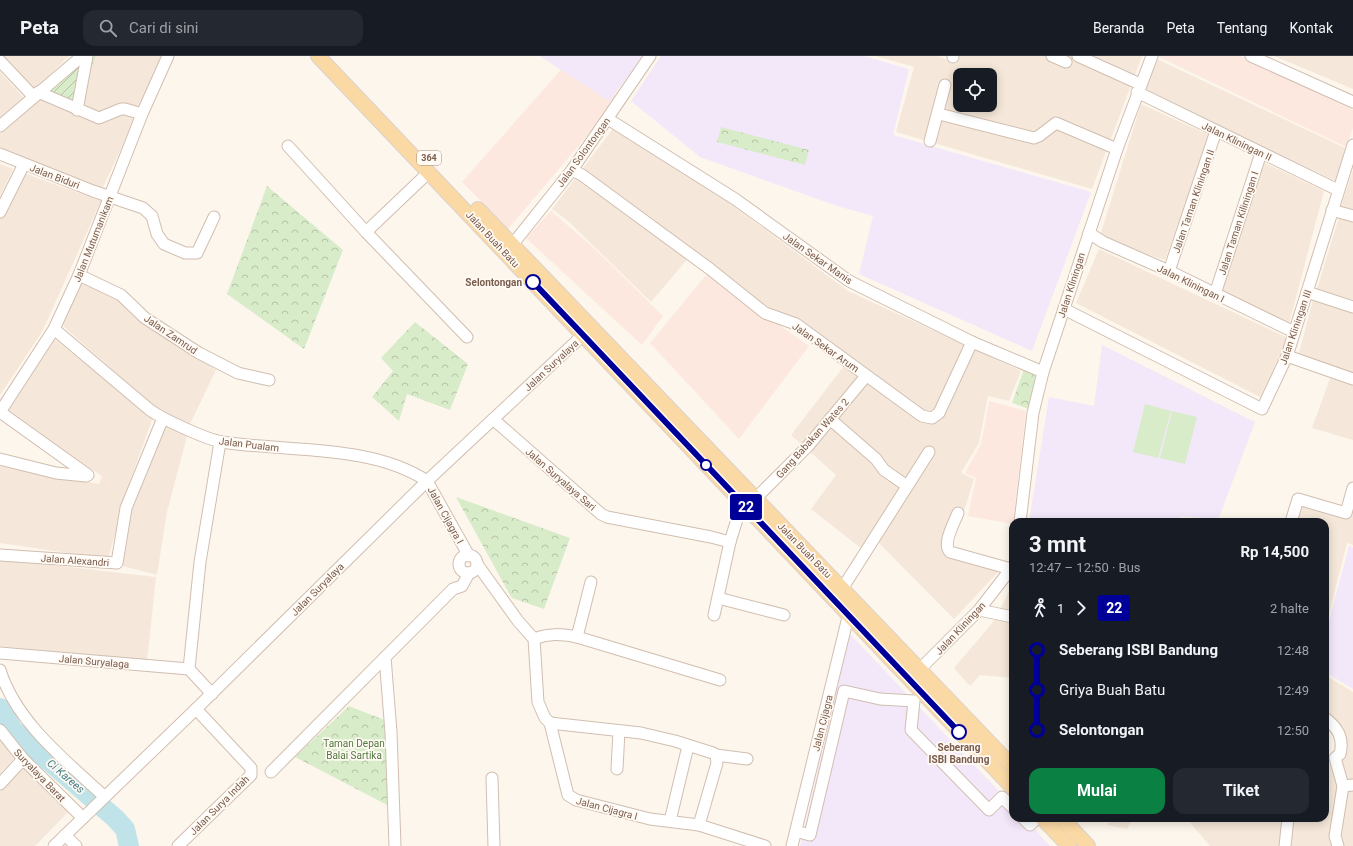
<!DOCTYPE html>
<html lang="id">
<head>
<meta charset="utf-8">
<style>
	body { margin:0; font-family:Roboto,sans-serif; background:#242831; color:#f1f3f6; height:100vh; display:flex; flex-direction:column; font-size:15px; white-space:nowrap }
	* { box-sizing:border-box; margin:0 }
	p { font-size:13px; color:#9ea1a6 }
	.icon { flex:none; width:22px; height:22px; fill:none; stroke:currentColor; stroke-width:2; stroke-linecap:round; stroke-linejoin:round }
	.map { position:relative; flex:1; overflow:hidden }
	.panel { position:absolute; left:1009px; top:462px; width:320px; height:304px; display:flex; flex-direction:column; background:#171b24; border-radius:12px; box-shadow:0 2px 10px #0003 }
	.panel>* { flex:none }
	.badge { padding:0 8px; border-radius:3px; font-size:14px; line-height:26px }
	.controls { position:absolute; left:953px; top:12px; display:grid; gap:8px }
	.controls a { display:grid; place-items:center; width:44px; height:44px; border-radius:8px; background:#171b24; box-shadow:0 2px 10px #0003; font-size:20px }
	.map>.badge { position:absolute; translate:-50% -50%; box-shadow:0 0 0 2px #fff }
	.legs { display:flex; align-items:center; gap:6px; height:44px; padding:0 20px; font-size:13px }
	.legs p { margin-inline-start:auto }
	.head { display:flex; align-items:center; justify-content:space-between; height:68px; padding:0 20px }
	h1 { font-size:22px; font-weight:700; line-height:30px }
	.primary-button { display:flex; gap:8px; margin-top:auto; padding:8px 20px }
	.primary-button a { flex:1; height:46px; border-radius:12px; background:#0b8043; color:#fff; font-size:16px; font-weight:700; line-height:46px; text-align:center }
	.primary-button a+a { background:#242831; color:#f1f3f6 }
	ul { padding:0 20px; list-style:none }
	li { display:flex; align-items:center; gap:14px; height:40px; font-size:15px }
	li i { display:grid; place-items:center; width:6px; height:100%; margin:0 5px; background:currentColor }
	li i::after { content:''; width:10px; height:10px; margin:-5px; border:3px solid; border-radius:50%; background:#171b24 }
	li p { margin-inline-start:auto }
	li:first-child i { background:linear-gradient(#0000 50%,currentColor 0) }
	li:last-child i { background:linear-gradient(currentColor 50%,#0000 0) }
	header { display:flex; align-items:center; gap:24px; box-sizing:border-box; height:56px; padding:0 20px; background:#171b24; border-bottom:1px solid #363941 }
	header strong { font-size:19px }
	nav { display:flex; gap:22px; margin-inline-start:auto; font-size:14px }
	.search { width:280px; height:36px; background:#242831; display:flex; align-items:center; gap:10px; box-sizing:border-box; padding:0 14px; border-radius:12px; color:#9ea1a6; font-size:15px }
	.map>svg:first-child { display:block }
</style>
</head>
<body>
<header>
<strong>Peta</strong>
<div class="search"><svg class="icon" aria-label="search" viewBox="0 0 24 24"><circle cx="10" cy="10" r="6"/><path d="M15 15l6 6"/></svg>Cari di sini</div>
<nav><a>Beranda</a><a>Peta</a><a>Tentang</a><a>Kontak</a></nav>
</header>
<div class="map">
<svg width="1353" height="790" viewBox="0 0 1353 790">
	<defs>
		<pattern id="park-crowns" width="20" height="18" patternUnits="userSpaceOnUse"><rect width="20" height="18" fill="#d8ecc9"/><path d="M2 6a3 3 0 1 1 6 0M12 15a3 3 0 1 1 6 0" fill="none" stroke="#b4c2a5"/></pattern>
		<pattern id="garden-furrows" width="10" height="10" patternUnits="userSpaceOnUse"><rect width="10" height="10" fill="#d8ecc9"/><path d="M-1 1l2-2M0 10L10 0M9 11l2-2" fill="none" stroke="#b4c2a5"/></pattern>
	</defs>
	<rect width="100%" height="100%" fill="#fdf6ec"/>
	<g fill="#f5e8da" fill-rule="evenodd">
		<path d="M0 0H69L30 38Z"/>
		<path d="M80 0H165L102 133 0 91V77Z"/>
		<path d="M876 0H938L956 8 960 0H1142L1092 133 896 76 914 11ZM960 19H990V49H960Z"/>
		<path d="M1274 0H1353V33Z"/>
		<path d="M1157 3 1347 93 1336 125 1145 34Z"/>
		<path d="M0 16 24 42 0 64Z"/>
		<path d="M1141 48 1209 79 1165 204 1099 183Z"/>
		<path d="M615 70 654 91 848 235 1021 315 1009 345 988 340 979 387 961 417 974 423 961 465 946 494 999 515 954 563 874 482 867 497 811 453 836 419 791 379 844 310 690 200 651 246 569 166 552 153Z"/>
		<path d="M1256 103 1324 135 1289 268 1216 235Z"/>
		<path d="M0 108 13 113 0 140Z"/>
		<path d="M1353 114V154L1341 150Z"/>
		<path d="M21 116 101 145 42 276 0 339V162Z"/>
		<path d="M1339 161 1353 165V244L1317 233Z"/>
		<path d="M1099 193 1288 282 1260 341 1076 247Z"/>
		<path d="M79 226 120 244 216 314 189 370 154 350 63 270Z"/>
		<path d="M1314 240 1353 252V384L1312 372 1333 314 1298 301Z"/>
		<path d="M52 281 153 361 129 428 108 503 0 487V410L99 428 102 420 2 354Z"/>
		<path d="M162 368 187 380 167 456 157 519 119 509 128 456Z"/>
		<path d="M1298 444 1353 456V489L1347 487 1325 573V466H1292Z"/>
		<path d="M0 503 156 521 147 605 0 590Z"/>
		<path d="M1013 528V622L980 619 970 630 954 612 994 565Z"/>
		<path d="M1325 619 1353 636V790H1210L1186 762H1325V709L1329 708 1347 688 1343 671 1325 655Z"/>
		<path d="M0 681 20 695 0 718Z"/>
		<path d="M28 707 71 753 35 790H0V735Z"/>
		<path d="M1110 762H1133L1127 773 1108 769Z"/>
	</g>
	<g fill="#fde8e0">
		<path d="M573 0 619 42 508 173 462 126Z"/>
		<path d="M1157 0H1240L1353 54V72L1346 91Z"/>
		<path d="M551 155 595 193 663 260 642 289 526 182Z"/>
		<path d="M707 218 809 290 739 383 650 287Z"/>
		<path d="M989 345 1026 355 1013 468 968 460 976 422 965 417 981 388Z"/>
	</g>
	<g fill="#f3e8fa">
		<path d="M540 0H644L609 45Z"/>
		<path d="M661 0H864L909 13 893 79 1091 136 1032 295 859 218 873 160 837 150 700 101 631 45Z"/>
		<path d="M1102 289 1255 366 1218 464 1181 460 1179 466H1029L1049 341 1094 350Z"/>
		<path d="M1349 490 1353 492V633L1325 616V580Z"/>
		<path d="M850 578 1013 750V762H1025L1050 790H800Z"/>
	</g>
	<g fill="url(#park-crowns)">
		<path d="M721 71 809 94 805 109 717 86Z"/>
		<path d="M267 130 343 194 304 293 227 238Z"/>
		<path d="M415 266 468 308 450 354 407 338 399 365 372 341 393 315 381 302Z"/>
		<path d="M1024 313 1041 316 1032 354 1012 347Z"/>
		<path d="M456 441 570 482 544 553 512 542 510 539Z"/>
		<path d="M349 650 387 665 393 752 295 701Z"/>
	</g>
	<path fill="url(#garden-furrows)" d="M84 0H96L76 51 37 40Z"/>
	<g fill="#d8ecc9">
		<path d="M1145 348 1171 355 1158 402 1133 396Z"/>
		<path d="M1172 355 1197 361 1185 408 1160 402Z"/>
	</g>
	<g fill="none" stroke-linecap="round" stroke-linejoin="round">
		<path stroke="#bfe3e8" stroke-width="20" d="M0 652 13 674 115 762 125 773 129 790"/>
		<defs>
			<g id="minor">
				<path d="M1052 0 1066 6"/>
				<path d="M1078 0 1140 28"/>
				<path d="M1251 0 1353 46"/>
				<path d="M953 1V0"/>
				<path d="M0 5 33 40"/>
				<path d="M38 36 99 62 121 53H125L142 58"/>
				<path d="M1137 36 1338 134"/>
				<path d="M77 54 87 0"/>
				<path d="M939 58 1034 82 1039 80 1056 67 1117 93"/>
				<path d="M608 63 735 143 849 225 972 286 1043 316"/>
				<path d="M0 70 82 0"/>
				<path d="M930 85 945 29"/>
				<path d="M288 90 366 176 467 281"/>
				<path d="M0 98 93 135 143 152 152 160 157 178 164 188 185 197H197L214 161"/>
				<path d="M572 114 582 119 710 213 765 257 796 268 922 360 932 362 939 357 972 286"/>
				<path d="M1332 154 1353 160"/>
				<path d="M0 156 24 108"/>
				<path d="M366 176 429 116"/>
				<path d="M1089 177 1103 186 1169 215 1294 276"/>
				<path d="M512 189 572 114 650 0"/>
				<path d="M1169 215 1216 75"/>
				<path d="M79 219 121 239 145 262 199 297 238 317 269 324"/>
				<path d="M1307 236 1353 251"/>
				<path d="M1215 238 1261 97"/>
				<path d="M1064 253 1262 353 1287 300 1353 89"/>
				<path d="M54 273 150 354C164 364 206 383 222 386 286 396 372 388 427 425L469 500"/>
				<path d="M1287 300 1353 323"/>
				<path d="M0 356 54 273 79 219 142 58 168 0"/>
				<path d="M0 356 88 419 86 420 56 417 0 403"/>
				<path d="M493 363 601 458 607 461 711 481 730 486"/>
				<path d="M830 363 876 403 884 414 907 430"/>
				<path d="M756 442 808 390 866 320"/>
				<path d="M958 457C954 467 942 488 950 496L1011 513"/>
				<path d="M1020 466 1033 357 1043 316 1117 93 1152 0"/>
				<path d="M1291 466 1298 443 1346 457 1353 432"/>
				<path d="M0 499 117 507 126 452 163 362"/>
				<circle cx="468" cy="508" r="9"/>
				<path d="M477 508 518 565 534 583 538 646 545 662 550 667 568 739 576 744 650 763 699 769 765 790"/>
				<path d="M842 533 929 396"/>
				<path d="M718 542 784 559"/>
				<path d="M979 554 1013 561"/>
				<path d="M714 559 730 486 742 447"/>
				<path d="M577 581 591 526"/>
				<path d="M534 583C549 577 561 578 577 581L720 624"/>
				<path d="M0 597 189 613"/>
				<path d="M385 601 391 676 395 790"/>
				<path d="M0 614C16 666 66 705 105 741"/>
				<path d="M920 621V613L979 554 1013 510"/>
				<path d="M212 638 189 613 200 506 220 386"/>
				<path d="M1325 662C1338 672 1344 682 1340 698L1335 702 1343 730 1335 780 1338 790"/>
				<path d="M550 667 641 677 675 685 713 697 716 699 717 707 699 769"/>
				<path d="M0 674 23 703 83 762"/>
				<path d="M716 699 747 703"/>
				<path d="M617 713 619 675"/>
				<path d="M271 716 453 533 462 530 469 517"/>
				<path d="M492 722 494 790"/>
				<path d="M0 728 23 703"/>
				<path d="M1343 730 1353 729"/>
				<path d="M1023 762 1030 769 1037 762"/>
				<path d="M670 765 688 690"/>
				<path d="M796 775 810 779 844 635 880 643 914 645 911 674 989 754 1002 741 1013 752"/>
				<path d="M65 779 76 790"/>
				<path d="M54 790 196 653 427 425 583 279"/>
				<path d="M178 790 251 719V712L196 653"/>
				<path d="M792 790 850 553"/>
				<path d="M1285 790 1288 762"/>
			</g>
			<g id="major">
				<path d="M318 0 1013 732"/>
				<path d="M478 153 1013 711"/>
				<path d="M1042 762 1069 790"/>
				<path d="M1062 762 1088 790"/>
			</g>
		</defs>
		<use href="#minor" stroke="#d1beb0" stroke-width="13"/>
		<use href="#major" stroke="#dad1cd" stroke-width="16"/>
		<use href="#minor" stroke="#fff" stroke-width="11"/>
		<use href="#major" stroke="#fbd9a5" stroke-width="14"/>
	</g>
	<g fill="none" stroke-linecap="round" stroke-linejoin="round">
		<defs>
			<path id="line-1" d="M533 226 959 676"/>
		</defs>
		<use href="#line-1" stroke="#fff" stroke-width="9"/>
		<use href="#line-1" stroke="#009" stroke-width="6"/>
	</g>
	<g fill="#fff" stroke="#009" stroke-width="2">
		<circle cx="533" cy="226" r="7"/>
		<circle cx="706" cy="409" r="5"/>
		<circle cx="959" cy="676" r="7"/>
	</g>
	<g text-anchor="middle" stroke-width="3.5" stroke-linejoin="round" paint-order="stroke">
		<rect fill="#fffaf3" stroke="#a28b7f" stroke-width="1" x="417" y="95" width="24" height="14" rx="3"/>
		<g font-size="9" font-weight="bold" fill="#7a5c4d">
			<text x="429" y="105">364</text>
		</g>
		<g font-size="10" fill="#7a5c4d" stroke="#fffaf3">
			<text transform="translate(1237 85) rotate(26)" y="4">Jalan Kliningan II</text>
			<text transform="translate(583 96) rotate(-54)" y="4">Jalan Solontongan</text>
			<text transform="translate(55 120) rotate(21)" y="4">Jalan Biduri</text>
			<text transform="translate(1193 145) rotate(-71)" y="4">Jalan Taman Kliningan II</text>
			<text transform="translate(1238 167) rotate(-72)" y="4">Jalan Taman Kiliningan I</text>
			<text transform="translate(93 183) rotate(-68)" y="4">Jalan Mutumanikam</text>
			<text transform="translate(493 183) rotate(47)" y="4">Jalan Buah Batu</text>
			<text transform="translate(818 202) rotate(35)" y="4">Jalan Sekar Manis</text>
			<text transform="translate(1191 227) rotate(26)" y="4">Jalan Kliningan I</text>
			<text transform="translate(1071 229) rotate(-72)" y="4">Jalan Kliningan</text>
			<text transform="translate(1295 271) rotate(-71)" y="4">Jalan Kliningan III</text>
			<text transform="translate(171 278) rotate(34)" y="4">Jalan Zamrud</text>
			<text transform="translate(826 291) rotate(35)" y="4">Jalan Sekar Arum</text>
			<text transform="translate(551 309) rotate(-43)" y="4">Jalan Suryalaya</text>
			<text transform="translate(812 382) rotate(-48)" y="4">Gang Babakan Wates 2</text>
			<text transform="translate(249 388) rotate(7)" y="4">Jalan Pualam</text>
			<text transform="translate(561 423) rotate(41)" y="4">Jalan Suryalaya Sari</text>
			<text transform="translate(446 459) rotate(61)" y="4">Jalan Cijagra I</text>
			<text transform="translate(805 494) rotate(46)" y="4">Jalan Buah Batu</text>
			<text transform="translate(75 504) rotate(4)" y="4">Jalan Alexandri</text>
			<text transform="translate(317 533) rotate(-45)" y="4">Jalan Suryalaya</text>
			<text transform="translate(960 572) rotate(-47)" y="4">Jalan Kliningan</text>
			<text transform="translate(94 605) rotate(5)" y="4">Jalan Suryalaga</text>
			<text transform="translate(822 667) rotate(-76)" y="4">Jalan Cijagra</text>
			<text transform="translate(40 719) rotate(46)" y="4">Suryalaya Barat</text>
			<text transform="translate(219 749) rotate(-45)" y="4">Jalan Surya Indah</text>
			<text transform="translate(607 752) rotate(15)" y="4">Jalan Cijagra I</text>
		</g>
		<g font-size="10" font-weight="bold" fill="#7a5c4d" stroke="#fffaf3" text-anchor="end">
			<text x="522" y="230">Selontongan</text>
			<text x="959" y="695" text-anchor="middle">Seberang<tspan x="959" dy="12">ISBI Bandung</tspan></text>
		</g>
		<g font-size="10" fill="#537a41" stroke="#fffaf3">
			<text x="354" y="691">Taman Depan<tspan x="354" dy="12">Balai Sartika</tspan></text>
		</g>
		<g font-size="11" font-style="italic" fill="#437c86" stroke="#fffaf3">
			<text transform="translate(66 720) rotate(41)" y="4">Ci Karees</text>
		</g>
	</g>
</svg>
<div class="controls">
<a><svg class="icon" aria-label="locate" viewBox="0 0 24 24"><circle cx="12" cy="12" r="6"/><path d="M12 2v4M12 18v4M2 12h4M18 12h4"/></svg></a>
</div>
<b class="badge" style="left:746px;top:451px;background:#009;color:#fff">22</b>
<section class="panel">
<div class="head"><div><h1>3 mnt</h1><p>12:47 – 12:50 · Bus</p></div><b>Rp 14,500</b></div>
<div class="legs"><svg class="icon" aria-label="walk" viewBox="0 0 24 24"><circle cx="13" cy="4" r="2"/><path d="M13 8l-2 6 4 7M11 14l-3 7M7 12l3-4h3l4 4"/></svg>1<svg class="icon" aria-label="forward" viewBox="0 0 24 24"><path d="M9 5l7 7-7 7"/></svg><b class="badge" style="background:#009;color:#fff">22</b><p>2 halte</p></div>
<ul>
<li><i style="color:#009"></i><b>Seberang ISBI Bandung</b><p>12:48</p></li>
<li><i style="color:#009"></i><span>Griya Buah Batu</span><p>12:49</p></li>
<li><i style="color:#009"></i><b>Selontongan</b><p>12:50</p></li>
</ul>
<div class="primary-button"><a>Mulai</a><a>Tiket</a></div>
</section>
</div>
</body>
</html>
